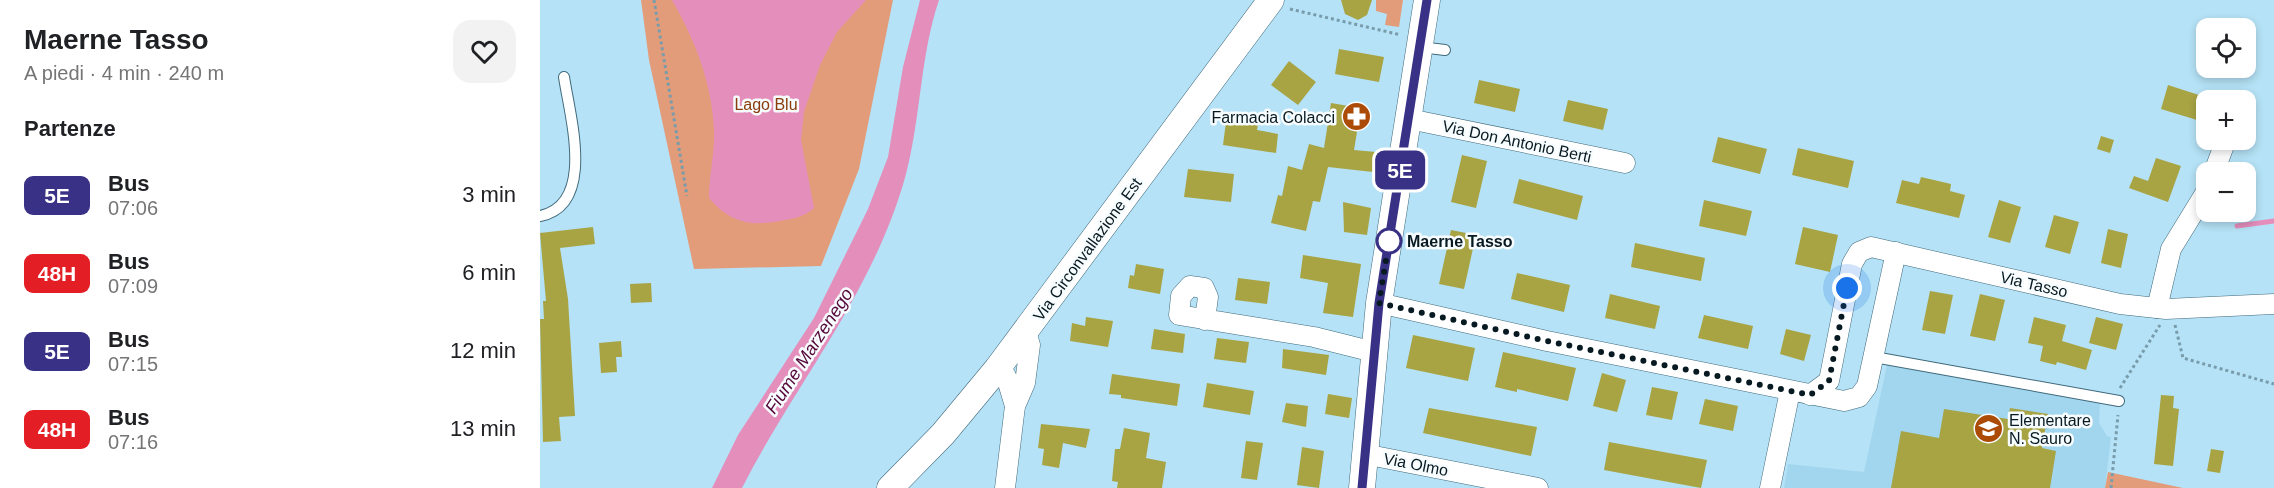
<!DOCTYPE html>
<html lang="it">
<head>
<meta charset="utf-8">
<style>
	body { margin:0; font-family:Arial,sans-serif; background:#f2f2f2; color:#202124; height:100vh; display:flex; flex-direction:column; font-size:22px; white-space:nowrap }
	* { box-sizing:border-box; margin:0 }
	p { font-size:20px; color:#757577 }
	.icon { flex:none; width:33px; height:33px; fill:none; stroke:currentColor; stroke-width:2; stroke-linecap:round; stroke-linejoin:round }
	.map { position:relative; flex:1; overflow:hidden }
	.panel { display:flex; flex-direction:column; background:#fff; width:540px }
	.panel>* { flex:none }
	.badge { padding:0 12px; border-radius:9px; font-size:21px; line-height:39px }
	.fabs { position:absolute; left:1656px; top:18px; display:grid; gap:12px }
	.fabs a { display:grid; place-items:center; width:60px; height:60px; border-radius:12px; background:#fff; box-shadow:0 3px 9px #0003; font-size:30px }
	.you { position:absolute; width:30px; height:30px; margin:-15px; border:4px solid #fff; border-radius:50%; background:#1a73e8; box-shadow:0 0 0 9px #1a73e833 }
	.map>.badge { position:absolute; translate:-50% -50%; box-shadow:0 0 0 3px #fff }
	h2 { padding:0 24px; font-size:22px; line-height:54px }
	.round { display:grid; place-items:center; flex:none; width:63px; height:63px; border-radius:18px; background:#f2f2f2 }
	.headline { display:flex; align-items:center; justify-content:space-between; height:102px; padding:0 24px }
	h1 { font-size:28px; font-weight:700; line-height:45px }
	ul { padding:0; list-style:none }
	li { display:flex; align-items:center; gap:18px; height:78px; padding:0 24px }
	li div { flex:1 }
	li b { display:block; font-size:22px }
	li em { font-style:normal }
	li .badge { min-width:66px; font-weight:700; text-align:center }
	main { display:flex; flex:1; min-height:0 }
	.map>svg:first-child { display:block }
</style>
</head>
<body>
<main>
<section class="panel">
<div class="headline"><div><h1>Maerne Tasso</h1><p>A piedi · 4 min · 240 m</p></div><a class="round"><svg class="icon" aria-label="heart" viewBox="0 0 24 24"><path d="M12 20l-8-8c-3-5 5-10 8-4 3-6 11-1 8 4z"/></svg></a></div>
<h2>Partenze</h2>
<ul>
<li><span class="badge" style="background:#393185;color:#fff">5E</span><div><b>Bus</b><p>07:06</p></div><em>3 min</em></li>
<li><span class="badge" style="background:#e31e24;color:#fff">48H</span><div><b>Bus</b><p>07:09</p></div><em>6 min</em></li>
<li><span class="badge" style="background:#393185;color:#fff">5E</span><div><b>Bus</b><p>07:15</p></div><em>12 min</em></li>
<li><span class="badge" style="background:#e31e24;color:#fff">48H</span><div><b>Bus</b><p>07:16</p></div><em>13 min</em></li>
</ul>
</section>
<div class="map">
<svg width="1734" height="488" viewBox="0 0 1734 488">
	<rect width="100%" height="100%" fill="#b5e2f6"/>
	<path fill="#a1d6ee" d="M1347 365 1560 402 1559 423 1567 436 1571 437 1565 488H1244L1248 464 1324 472Z"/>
	<g fill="#e39c7a">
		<path d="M101 0H353L319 169 281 266 154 269 109 60Z"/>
		<path d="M836 0H863L859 27 845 25 847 14 836 11Z"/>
		<path d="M1568 472 1643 488H1565Z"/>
	</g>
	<g fill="#e48ebc">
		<path d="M132 0H326L297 32 280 65 264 112 261 140 274 208C265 216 257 218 245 220 213 227 191 224 169 198 169 176 175 152 174 130 172 83 155 40 132 0Z"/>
		<path d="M380 0H399C380 56 381 117 366 174 334 292 256 382 202 488H172L198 435 274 318 328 209 348 157 363 67Z"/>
	</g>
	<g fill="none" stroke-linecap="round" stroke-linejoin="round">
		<path stroke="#e48ebc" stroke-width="5" d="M1697 226 1734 221"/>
	</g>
	<g fill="#a8a444">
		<path d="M801 0H832L827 15 818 20 805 14Z"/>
		<path d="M799 49 844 57 839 82 795 74Z"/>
		<path d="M749 61 776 82 758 105 731 85Z"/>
		<path d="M939 80 980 89 975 112 934 103Z"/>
		<path d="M1628 85 1665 97 1657 120 1621 109Z"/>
		<path d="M1028 100 1068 109 1063 130 1023 121Z"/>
		<path d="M791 103 821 108 814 150 836 152 833 172 788 167 780 202 773 201 766 231 731 223 738 195 742 196 748 166 762 170 769 144 784 148Z"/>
		<path d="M687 114 719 119 717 130 738 134 736 153 683 145Z"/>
		<path d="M1561 136 1574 140 1570 153 1557 149Z"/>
		<path d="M1178 137 1227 149 1220 174 1172 162Z"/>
		<path d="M1258 148 1314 161 1308 188 1252 175Z"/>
		<path d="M922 155 947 161 936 208 911 202Z"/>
		<path d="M1616 158 1641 166 1628 202 1589 188 1594 176 1608 181Z"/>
		<path d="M648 169 694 174 691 202 644 197Z"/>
		<path d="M1381 177 1411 184 1410 191 1425 195 1419 218 1356 203 1362 180 1379 184Z"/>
		<path d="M979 179 1043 196 1037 220 973 203Z"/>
		<path d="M1164 200 1212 211 1206 236 1159 226Z"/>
		<path d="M1459 200 1481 207 1470 243 1448 237Z"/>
		<path d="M803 202 831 208 827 235 804 232Z"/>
		<path d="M1514 215 1539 222 1530 254 1505 247Z"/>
		<path d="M53 227 55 244 20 248 28 299 35 416 19 417 21 441 3 442 0 319H4L3 301H6L0 233Z"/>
		<path d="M1263 227 1298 235 1290 272 1255 264Z"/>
		<path d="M1568 229 1588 234 1581 268 1561 263Z"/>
		<path d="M911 230 936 235 924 289 899 284Z"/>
		<path d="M1095 243 1165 258 1161 281 1091 267Z"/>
		<path d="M763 255 821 264 813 317 783 313 788 283 760 278Z"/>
		<path d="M596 264 624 269 620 294 588 288 590 275 594 276Z"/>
		<path d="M977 273 1030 285 1024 312 971 299Z"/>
		<path d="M698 278 730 282 727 304 695 300Z"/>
		<path d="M111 283 112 302 91 303 90 284Z"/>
		<path d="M1390 291 1413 295 1405 334 1382 330Z"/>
		<path d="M1070 294 1120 306 1115 329 1065 318Z"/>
		<path d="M1440 294 1465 300 1455 341 1430 336Z"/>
		<path d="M1164 315 1213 326 1208 349 1158 338Z"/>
		<path d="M546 317 573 321 568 347 530 341 532 323 545 326Z"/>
		<path d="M1494 317 1526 325 1522 341 1552 350 1546 370 1517 362 1516 365 1500 361 1503 346 1488 343Z"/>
		<path d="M1556 317 1583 324 1576 350 1549 343Z"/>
		<path d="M614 329 645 334 643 353 611 349Z"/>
		<path d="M1246 329 1271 335 1264 361 1240 354Z"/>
		<path d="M873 335 935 348 928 381 866 368Z"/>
		<path d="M677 338 709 342 706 363 674 359Z"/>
		<path d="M81 341 82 357H76L77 372 61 373 59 343Z"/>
		<path d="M743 349 789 355 786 375 742 368Z"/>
		<path d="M963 352 1036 368 1028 401 977 389V392L955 387Z"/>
		<path d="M1062 373 1086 380 1077 412 1053 406Z"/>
		<path d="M572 374 640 384 637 406 581 398V395L569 394Z"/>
		<path d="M667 383 714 391 710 415 663 407Z"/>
		<path d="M1112 387 1138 392 1132 420 1106 415Z"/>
		<path d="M788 394 812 398 809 418 785 414Z"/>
		<path d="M1621 395 1634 396 1633 408 1639 409 1633 466 1614 464Z"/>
		<path d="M1165 399 1198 406 1193 431 1159 424Z"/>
		<path d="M746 403 768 406 766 427 742 422Z"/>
		<path d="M889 408 997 427 991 456 883 433Z"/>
		<path d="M1470 408 1508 414 1502 448 1516 451 1510 488H1351L1361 431 1399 438 1404 409 1468 419Z"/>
		<path d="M501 424 550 429 546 448 523 443 519 468 502 465 504 449 498 448Z"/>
		<path d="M584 428 610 433 606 458 626 462 622 488H577L578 482 572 481 575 449H580Z"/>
		<path d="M706 441 723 443 717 480 701 478Z"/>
		<path d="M1069 442 1167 460 1161 488 1064 470Z"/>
		<path d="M762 447 784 451 779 488 757 485Z"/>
		<path d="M1671 449 1684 451 1680 473 1667 471Z"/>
	</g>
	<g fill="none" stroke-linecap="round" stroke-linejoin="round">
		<defs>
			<g id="service">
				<path d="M880 47 905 50"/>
				<path d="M0 216C56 205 30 117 24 77"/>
				<path d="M1334 357 1579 401"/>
			</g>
			<g id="minor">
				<path d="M869 119 1085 163"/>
				<path d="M1674 172 1686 140"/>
				<path d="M839 303 1007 341 1304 401 1319 397 1327 386 1356 252"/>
				<path d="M1617 308 1631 249 1666 192"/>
				<path d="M665 320 668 297 664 288 650 286 641 296 639 315 774 337 834 352"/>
				<path d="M457 369 466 376 475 406"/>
				<path d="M1270 395 1289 381 1312 264 1319 252 1331 247 1580 304 1626 309 1734 304"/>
				<path d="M824 454 998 488"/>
				<path d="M465 488 475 406 485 383 490 345 486 332"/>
				<path d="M1230 488 1250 391"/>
			</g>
			<g id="tertiary">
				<path d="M350 488 403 434 457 369 731 0"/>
				<path d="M822 488 839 303 887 0"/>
			</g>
		</defs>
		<use href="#service" stroke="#406a7c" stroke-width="12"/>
		<use href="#minor" stroke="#406a7c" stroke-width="21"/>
		<use href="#tertiary" stroke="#406a7c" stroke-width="27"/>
		<g stroke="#789cab" stroke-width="3" stroke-dasharray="3 3" stroke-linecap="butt">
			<path d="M114 0 147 196"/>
			<path d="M750 9 861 35"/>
			<path d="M1635 325 1643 358 1734 384"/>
			<path d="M1580 388 1620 325"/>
			<path d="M1571 488 1578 415"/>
		</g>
		<use href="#service" stroke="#fff" stroke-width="10"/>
		<use href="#minor" stroke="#fff" stroke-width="20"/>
		<use href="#tertiary" stroke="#fff" stroke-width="26"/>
	</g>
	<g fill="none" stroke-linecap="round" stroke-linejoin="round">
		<defs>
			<path id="line" d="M822 488 839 303 887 0"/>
		</defs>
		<use href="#line" stroke="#fff" stroke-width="14"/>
		<use href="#line" stroke="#393185" stroke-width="9"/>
		<path stroke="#081a21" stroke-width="6" stroke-dasharray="0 10.8" d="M849 241 850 235 839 303 1007 341 1270 395 1289 381 1307 288"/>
	</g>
	<defs>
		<symbol id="pharmacy-disc" viewBox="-11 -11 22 22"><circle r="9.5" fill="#ac4b06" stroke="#f7fcfe"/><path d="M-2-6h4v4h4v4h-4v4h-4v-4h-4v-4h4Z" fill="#fff"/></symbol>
		<symbol id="school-disc" viewBox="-11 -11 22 22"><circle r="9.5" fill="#ac4b06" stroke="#f7fcfe"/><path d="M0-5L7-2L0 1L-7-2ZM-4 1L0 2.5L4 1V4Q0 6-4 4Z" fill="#fff"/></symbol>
	</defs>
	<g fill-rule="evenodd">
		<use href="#pharmacy-disc" x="800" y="100" width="33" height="33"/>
		<use href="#school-disc" x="1432" y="412" width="33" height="33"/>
	</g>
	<circle fill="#fff" stroke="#393185" stroke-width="3" cx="849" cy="241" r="12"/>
	<g text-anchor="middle" stroke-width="5" stroke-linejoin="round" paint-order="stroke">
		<g font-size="16" fill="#8a3d0d" stroke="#f7fcfe">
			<text x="226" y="110">Lago Blu</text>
		</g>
		<g font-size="16" fill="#081a21" stroke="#f7fcfe" text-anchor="end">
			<text x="795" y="123">Farmacia Colacci</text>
			<text x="1469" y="426" text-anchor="start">Elementare<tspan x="1469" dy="18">N. Sauro</tspan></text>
		</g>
		<g font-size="16" fill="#081a21" stroke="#f7fcfe">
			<text transform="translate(977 141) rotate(12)" y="6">Via Don Antonio Berti</text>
			<text transform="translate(547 249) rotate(-54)" y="6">Via Circonvallazione Est</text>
			<text transform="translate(1494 284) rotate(13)" y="6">Via Tasso</text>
			<text transform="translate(876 464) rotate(11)" y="6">Via Olmo</text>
		</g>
		<g font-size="16" font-weight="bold" fill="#081a21" stroke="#f7fcfe" text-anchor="start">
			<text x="867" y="247">Maerne Tasso</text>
		</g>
		<g font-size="18" font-style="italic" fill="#56083b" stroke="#f7fcfe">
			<text transform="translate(269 351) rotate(-57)" y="6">Fiume Marzenego</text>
		</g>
	</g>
</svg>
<div class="fabs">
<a><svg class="icon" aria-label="locate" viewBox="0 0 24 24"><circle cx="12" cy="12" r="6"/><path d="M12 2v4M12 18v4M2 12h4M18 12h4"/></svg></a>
<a>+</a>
<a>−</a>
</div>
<div class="you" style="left:1307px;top:288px"></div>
<b class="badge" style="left:860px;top:170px;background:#393185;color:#fff">5E</b>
</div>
</main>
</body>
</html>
